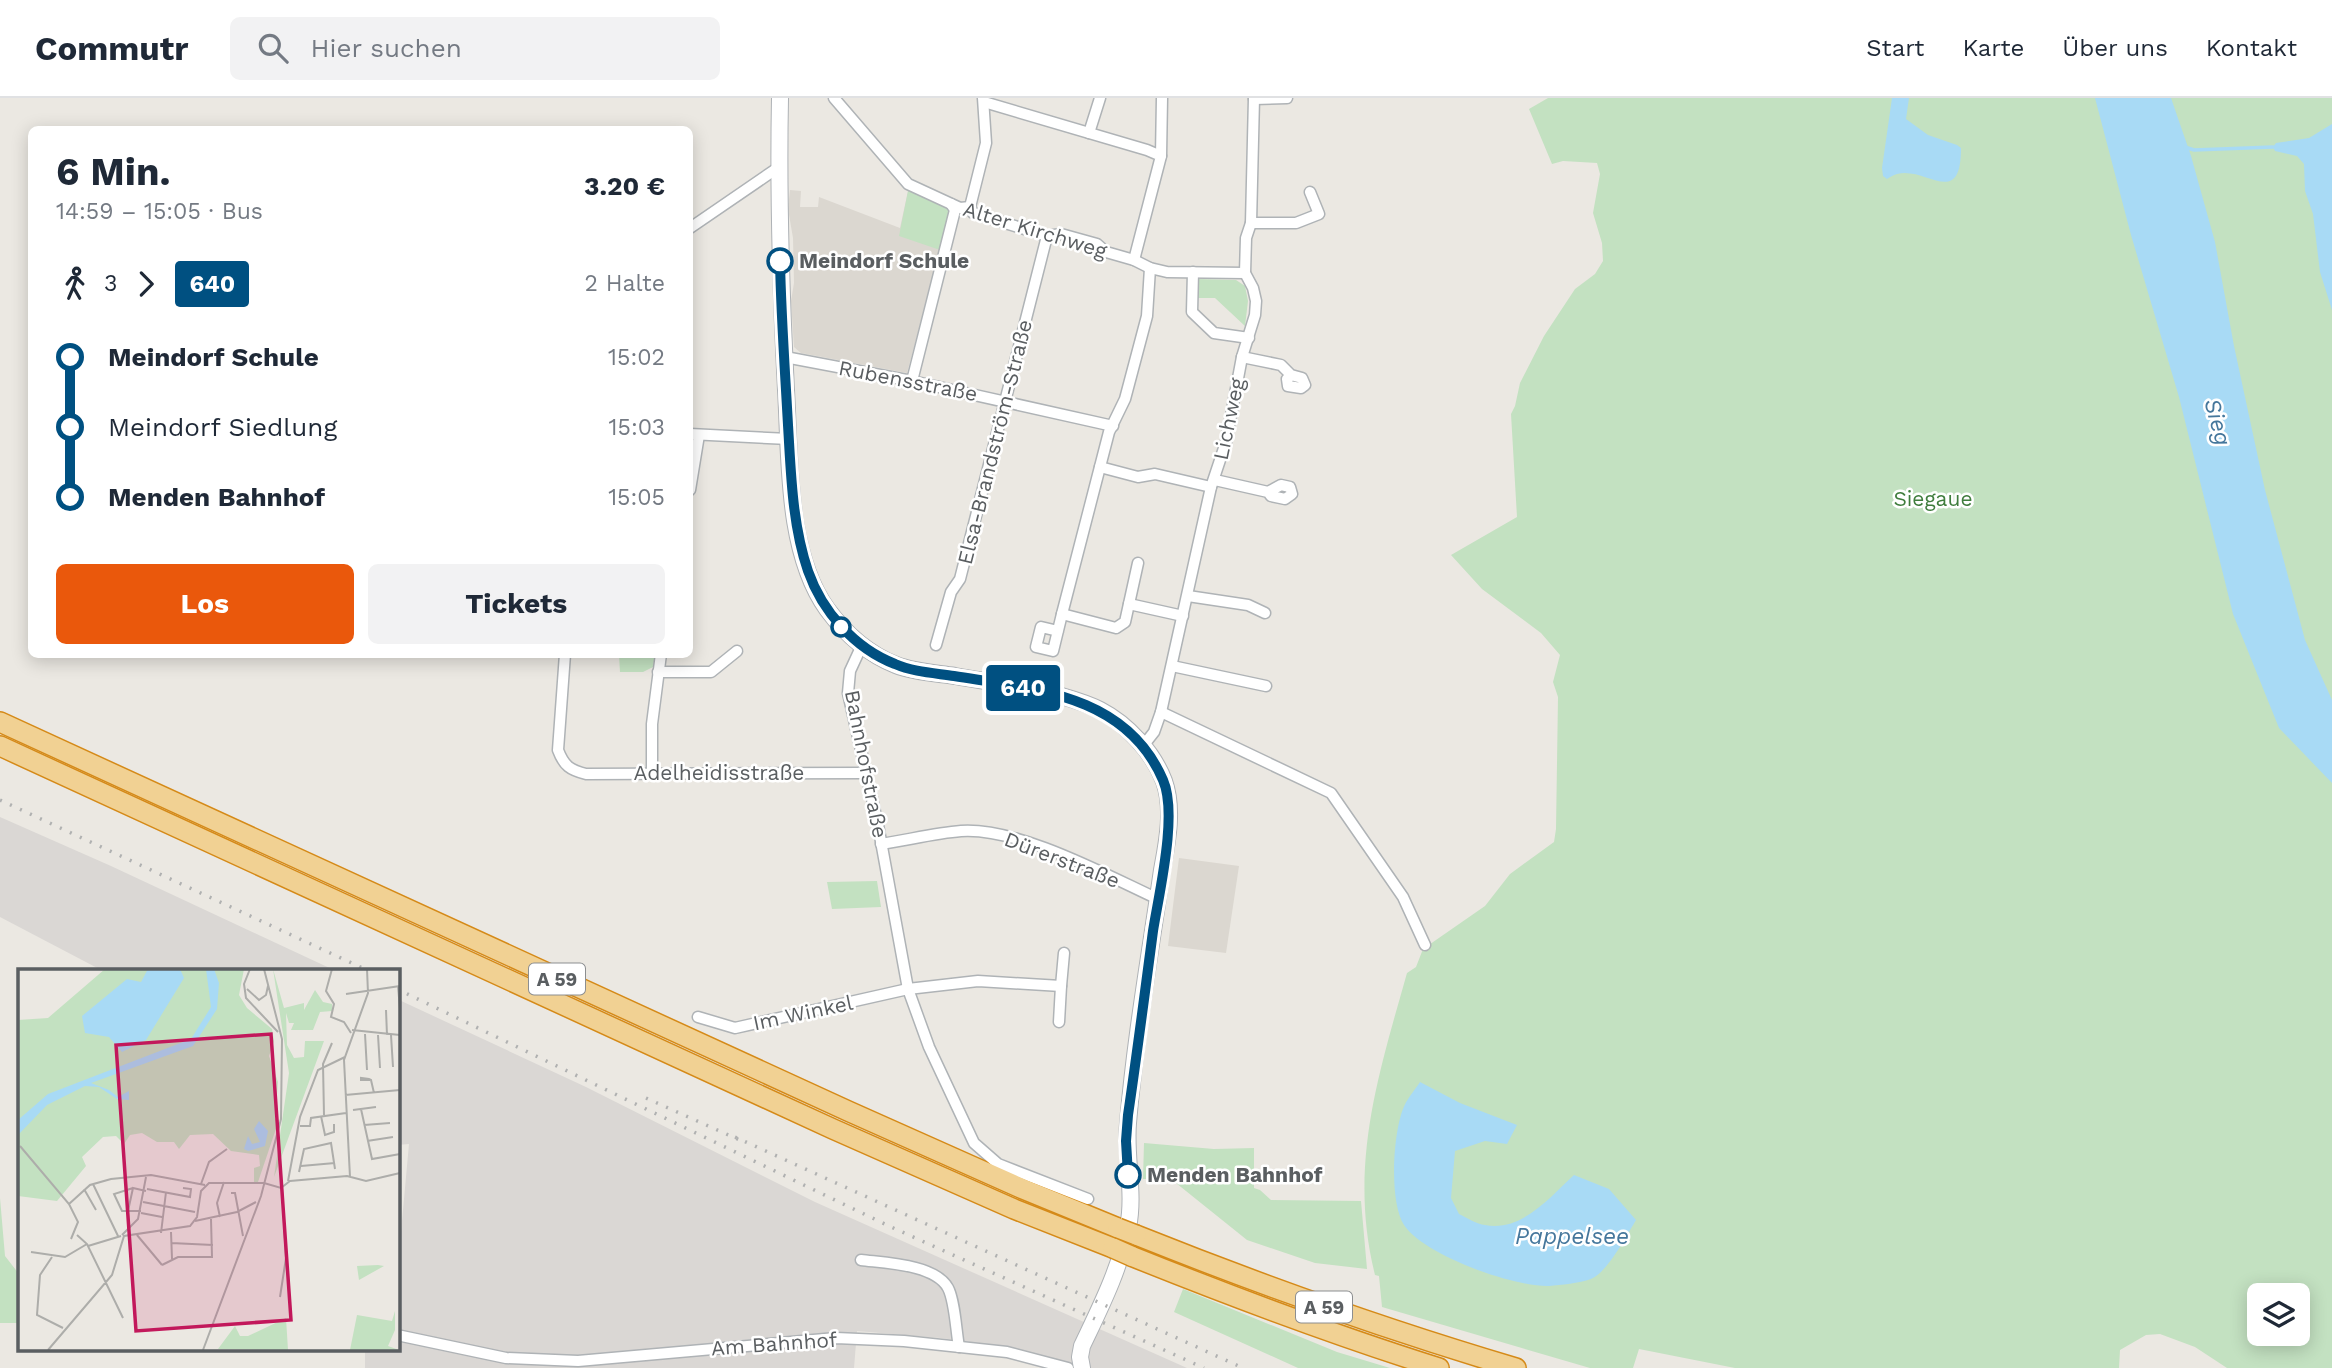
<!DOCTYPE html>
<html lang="de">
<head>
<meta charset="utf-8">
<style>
	body { margin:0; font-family:"Work Sans",sans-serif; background:#f2f2f3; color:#1f2937; height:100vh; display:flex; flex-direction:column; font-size:26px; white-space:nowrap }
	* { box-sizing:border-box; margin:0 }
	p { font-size:23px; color:#747a83 }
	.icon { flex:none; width:38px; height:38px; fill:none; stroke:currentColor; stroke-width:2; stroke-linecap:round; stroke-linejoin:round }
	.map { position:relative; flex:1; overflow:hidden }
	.panel { position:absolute; left:28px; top:28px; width:665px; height:532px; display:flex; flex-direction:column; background:#fff; border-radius:10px; box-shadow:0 4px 18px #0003 }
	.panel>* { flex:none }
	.badge { padding:0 14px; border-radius:5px; font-size:24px; line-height:46px }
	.tools { position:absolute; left:2247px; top:1185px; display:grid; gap:14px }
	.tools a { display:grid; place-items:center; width:63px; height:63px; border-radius:10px; background:#fff; box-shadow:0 4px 18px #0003; font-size:35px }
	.map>.badge { position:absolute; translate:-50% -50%; box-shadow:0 0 0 4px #fff }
	.legs { display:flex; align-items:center; gap:10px; height:77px; padding:0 28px; font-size:23px }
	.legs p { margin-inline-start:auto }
	.headline { display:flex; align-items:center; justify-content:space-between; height:119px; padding:0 28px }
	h1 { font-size:38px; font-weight:700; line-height:52px }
	.primary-button { display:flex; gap:14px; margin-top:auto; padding:14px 28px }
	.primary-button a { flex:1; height:80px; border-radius:10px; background:#ea580c; color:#fff; font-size:28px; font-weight:700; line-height:80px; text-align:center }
	.primary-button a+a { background:#f2f2f3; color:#1f2937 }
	ul { padding:0 28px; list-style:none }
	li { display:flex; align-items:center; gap:24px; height:70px; font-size:26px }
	li i { display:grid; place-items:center; width:10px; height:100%; margin:0 9px; background:currentColor }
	li i::after { content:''; width:18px; height:18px; margin:-9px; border:5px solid; border-radius:50%; background:#fff }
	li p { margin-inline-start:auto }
	li:first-child i { background:linear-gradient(#0000 50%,currentColor 0) }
	li:last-child i { background:linear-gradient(currentColor 50%,#0000 0) }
	header { display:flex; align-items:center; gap:42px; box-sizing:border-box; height:98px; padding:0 35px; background:#fff; border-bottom:2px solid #e0e1e3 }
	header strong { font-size:33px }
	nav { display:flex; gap:38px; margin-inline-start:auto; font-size:24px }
	.search { width:490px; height:63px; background:#f2f2f3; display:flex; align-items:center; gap:18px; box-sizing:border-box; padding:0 24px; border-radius:10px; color:#747a83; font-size:26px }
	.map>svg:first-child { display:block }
</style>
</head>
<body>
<header>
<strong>Commutr</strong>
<div class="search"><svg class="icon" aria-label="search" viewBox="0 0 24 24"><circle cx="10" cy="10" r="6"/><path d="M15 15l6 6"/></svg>Hier suchen</div>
<nav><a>Start</a><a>Karte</a><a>Über uns</a><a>Kontakt</a></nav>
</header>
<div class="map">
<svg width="2332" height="1270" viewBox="0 0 2332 1270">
	<rect width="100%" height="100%" fill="#ebe8e2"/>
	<g fill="#dad7d4">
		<path d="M0 719 111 768 336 873H103L0 819Z"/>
		<path d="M397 901 586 989 815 1104 1187 1270H1075L1018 1251 941 1240 857 1233 854 1270H365V1251H397V1178L409 1046 397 1047Z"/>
	</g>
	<g fill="#dbd7d0">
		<path d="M790 92 801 93 800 109H818L819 99 900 130 908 93 950 115 907 275 801 255 794 249 791 203 794 185 793 140 788 111Z"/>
		<path d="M1179 760 1239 768 1226 855 1168 848Z"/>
	</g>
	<g fill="#c3e1c1" fill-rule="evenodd">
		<path d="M1548 0H2332V1270H2227L2195 1249 2160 1236 2146 1237 2120 1252 2119 1270H1735L1639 1251 1633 1270H1590L1382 1209 1379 1178 1375 1177C1348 1069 1378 978 1407 875L1416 869 1423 851 1485 808 1510 776 1554 744 1556 731 1558 599 1553 584 1560 557 1541 535 1482 491 1451 457 1517 419 1511 316 1515 308 1520 285 1544 238 1575 191 1595 176 1603 163 1602 145 1593 115 1600 76 1597 65 1563 63 1552 66 1529 11ZM2259 1197H2298V1236H2259Z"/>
		<path d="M908 93 946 107 950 115 940 152 899 138Z"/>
		<path d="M1197 181 1236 182 1245 188 1248 203 1245 228 1215 200H1197Z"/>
		<path d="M619 557H655L653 569 643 574H620Z"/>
		<path d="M877 783 881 809 832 811 827 784Z"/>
		<path d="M1144 1045 1214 1051 1254 1050V1090L1260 1092 1271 1102 1361 1103 1367 1171 1315 1165 1247 1142 1171 1081H1143Z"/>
		<path d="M0 1100 5 1158 19 1176V1225H0Z"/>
		<path d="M1183 1191 1337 1254 1390 1270H1298L1174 1214Z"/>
	</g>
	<g fill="#a8daf5">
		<path d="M1892 0H1909L1906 21 1928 37 1957 47 1961 50C1961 112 1926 68 1897 76 1893 77 1890 79 1887 81L1883 78 1882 70Z"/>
		<path d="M2095 0H2171L2191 58 2215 144 2234 248 2265 392 2305 542 2332 602V685L2279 630 2233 516 2179 299 2131 137Z"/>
		<path d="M2332 26V212L2320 174 2313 116 2305 93 2304 66 2297 58 2275 53 2273 49 2276 45 2309 40Z"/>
		<path d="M1420 984 1460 1005 1517 1027 1507 1046 1485 1043 1455 1053 1451 1100 1459 1116C1467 1120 1477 1126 1485 1127 1522 1134 1550 1099 1574 1077L1609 1091 1636 1122C1627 1137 1607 1175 1591 1181 1579 1185 1561 1187 1549 1188 1513 1189 1424 1157 1404 1127 1389 1104 1393 1036 1403 1011 1406 1002 1414 993 1420 984Z"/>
	</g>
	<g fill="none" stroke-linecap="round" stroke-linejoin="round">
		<path stroke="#a8daf5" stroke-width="3.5" d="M2185 49 2194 52 2273 49"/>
		<defs>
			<g id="street">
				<path d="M834 0 908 86 960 110 970 109 973 115 1047 138 1061 136 1097 146 1106 154 1134 162 1150 170 1167 174 1245 175"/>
				<path d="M1254 1 1287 0"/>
				<path d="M984 4 1147 52 1161 58 1134 162"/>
				<path d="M1089 35 1100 0"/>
				<path d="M1161 58 1162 0"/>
				<path d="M970 109 986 45 983 0"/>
				<path d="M1251 125H1296L1319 116 1310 94"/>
				<path d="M690 130 779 69"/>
				<path d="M1193 174 1192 214 1214 235 1249 240"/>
				<path d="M785 259 912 283 1113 328"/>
				<path d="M1242 259 1281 267 1291 277 1287 281 1288 288 1301 290 1305 287 1302 280 1291 277"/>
				<path d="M912 283 955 112 951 106"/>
				<path d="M690 336 789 341"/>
				<path d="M1100 369 1138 379 1155 376 1211 389"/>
				<path d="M1215 382 1268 394 1271 398 1285 401 1292 396 1290 389 1281 387 1268 394"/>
				<path d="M690 392 699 337"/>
				<path d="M1138 465 1125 524 1116 530 1062 516 1109 334 1125 301 1147 218 1150 170"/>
				<path d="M1188 498 1248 507 1265 515"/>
				<path d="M1129 506 1183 518"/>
				<path d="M1058 533 1041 529 1036 549 1053 553 1062 516"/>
				<path d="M862 547 850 573 848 595 878 727 908 891 929 949 974 1045 998 1066 1088 1101"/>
				<path d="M936 547 951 494 960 481 1047 138"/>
				<path d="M565 556 558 652C564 668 570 672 586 676L867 675"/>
				<path d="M1172 568 1266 588"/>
				<path d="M658 574H711L737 553"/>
				<path d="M1161 614 1331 695 1403 799 1425 847"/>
				<path d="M1143 648 1154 634 1161 614 1211 389 1226 344 1242 259 1255 217 1256 203 1253 190 1245 175 1246 140 1251 125 1254 0"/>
				<path d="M652 675V626L661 556"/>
				<path d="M881 746C908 742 935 735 961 733 1018 729 1106 777 1158 801"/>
				<path d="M698 919 735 930 908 891 978 883 1061 888 1064 855"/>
				<path d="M1059 924 1061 888"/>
				<path d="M861 1162C884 1165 935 1166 948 1190 955 1203 956 1233 959 1249"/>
				<path d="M397 1237 506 1260 578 1263 836 1240 904 1243 1007 1254 1068 1270"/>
			</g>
			<path id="secondary" d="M780 0C778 98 781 195 786 292 790 359 786 454 827 511 844 534 868 556 896 567 914 574 935 575 955 578 989 584 1024 589 1058 597 1072 601 1087 605 1100 612 1127 626 1153 654 1164 683 1174 711 1167 745 1162 772 1150 856 1135 941 1128 1025 1125 1060 1135 1095 1128 1129 1120 1171 1100 1210 1082 1248L1080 1259 1082 1270"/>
			<g id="highway">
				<path d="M0 624 848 1013 1023 1091 1118 1130"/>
				<path d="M0 648 833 1031 1014 1111 1113 1150"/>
				<path d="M1136 1137C1261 1187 1387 1232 1516 1270"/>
				<path d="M1131 1158C1233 1199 1334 1237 1439 1270"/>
			</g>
		</defs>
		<use href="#street" stroke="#afb3b6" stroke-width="13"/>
		<use href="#secondary" stroke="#aeb2b6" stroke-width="18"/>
		<use href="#highway" stroke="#d58a18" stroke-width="22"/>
		<use href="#street" stroke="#fff" stroke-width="10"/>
		<use href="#secondary" stroke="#fff" stroke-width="16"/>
		<use href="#highway" stroke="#f1d193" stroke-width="19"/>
		<g stroke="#b0b1b1" stroke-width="3.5" stroke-dasharray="2 9" stroke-linecap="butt">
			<path d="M0 702 369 873"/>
			<path d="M397 891 891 1129 1204 1270"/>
			<path d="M646 1000 742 1043"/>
			<path d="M735 1039 1243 1270"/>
		</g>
		<defs>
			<g id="highway-bridge">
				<path d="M1118 1130 1136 1137"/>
				<path d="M1113 1150 1131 1158"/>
			</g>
		</defs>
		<use href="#highway-bridge" stroke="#d58a18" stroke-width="22" stroke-linecap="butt"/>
		<use href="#highway-bridge" stroke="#f1d193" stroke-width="19"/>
	</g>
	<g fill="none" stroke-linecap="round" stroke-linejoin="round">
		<defs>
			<path id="line-1" d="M780 163C781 217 785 272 788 327 791 375 792 426 808 473 822 513 854 550 895 566 913 574 934 575 954 578 1034 591 1126 596 1163 682 1178 716 1159 795 1153 833 1145 894 1137 956 1128 1017L1126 1043 1128 1077"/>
		</defs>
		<use href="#line-1" stroke="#fff" stroke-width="16"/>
		<use href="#line-1" stroke="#005081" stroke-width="10"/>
	</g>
	<g fill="#fff" stroke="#005081" stroke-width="3.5">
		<circle cx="780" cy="163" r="12"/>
		<circle cx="841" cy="529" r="9"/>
		<circle cx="1128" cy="1077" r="12"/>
	</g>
	<g text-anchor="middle" stroke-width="5" stroke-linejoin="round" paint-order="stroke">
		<g fill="#fff" stroke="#8c8e90" stroke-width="2">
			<rect x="529" y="865.5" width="56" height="31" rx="5"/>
			<rect x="1296" y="1193.5" width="56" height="31" rx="5"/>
		</g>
		<g font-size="19" font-weight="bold" fill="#5a5e61">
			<text x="557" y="888">A 59</text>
			<text x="1324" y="1216">A 59</text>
		</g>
		<g font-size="21" fill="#5a5e61" stroke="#fff">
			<text transform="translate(1035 132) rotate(17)" y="7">Alter Kirchweg</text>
			<text transform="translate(908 283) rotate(11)" y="7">Rubensstraße</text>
			<text transform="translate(1229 321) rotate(-78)" y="7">Lichweg</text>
			<text transform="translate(995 344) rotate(-76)" y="7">Elsa-Brandström-Straße</text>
			<text transform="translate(866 666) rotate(79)" y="7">Bahnhofstraße</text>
			<text x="719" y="682">Adelheidisstraße</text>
			<text transform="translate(1062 762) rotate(21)" y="7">Dürerstraße</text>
			<text transform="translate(803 915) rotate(-12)" y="7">Im Winkel</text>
			<text transform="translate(774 1246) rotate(-4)" y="7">Am Bahnhof</text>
		</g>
		<g font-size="21" font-weight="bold" fill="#5a5e61" stroke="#fff" text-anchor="start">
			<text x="799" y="170">Meindorf Schule</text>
			<text x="1147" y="1084">Menden Bahnhof</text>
		</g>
		<g font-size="21" fill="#3f7d3d" stroke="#fff">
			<text x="1933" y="408">Siegaue</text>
		</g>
		<g font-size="23" font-style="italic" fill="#45779c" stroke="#fff">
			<text transform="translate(2218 324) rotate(75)" y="8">Sieg</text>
			<text x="1572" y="1146">Pappelsee</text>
		</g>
	</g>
	<g transform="translate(18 871)">
		<rect width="382" height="382" fill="#ebe8e2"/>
		<path d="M87 0H226L221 26 229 39 254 60 256 72 251 87 260 113 257 150 261 151 240 213H236V199L242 197 241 186 213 182 195 165 172 166 161 180 156 173H139L124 164 112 166 106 175 98 167 85 168 64 188 68 197 39 232 0 227V51L30 49ZM255 0 266 39 286 34V41L297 21 305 33 314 35V42L302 43 295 61H273L276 54H271L268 44 269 76 276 89 286 88 287 72H306L256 208 271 104ZM339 297 360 296 366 297 341 311ZM377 342V361L370 377 381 381H332L339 346 374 352ZM268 349 270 381 200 380 217 357 222 367H230Z" fill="#c3e1c1"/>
		<path d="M130 0H162L166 9 128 71 104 83 91 68 67 64 64 47 109 10 123 13ZM188 0H196L201 14 199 40 175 77 73 114 91 121 100 128 111 122V131L99 130 81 118 67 117 29 136 0 166V151L30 125 173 70 193 38ZM241 152 250 162 247 177 230 182 226 180 230 167 234 175 242 173 236 160Z" fill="#a8daf5"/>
		<path fill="none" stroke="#adadaa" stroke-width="2" d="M232 0 226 15 228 29 260 63M314 0 308 22 316 35 313 48 326 53 333 64M380 17 382 40M229 20 241 31 248 26 250 17M328 25 382 17M368 41 369 66M334 61 382 66M347 65 349 101M360 66 362 99M373 66 375 98M352 111H343V109L351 110 353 111 356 124M327 126 382 121M343 140 354 190 382 185M335 141 358 138M306 146 305 95 314 74M303 147 307 166 316 163V155M346 156 372 154M282 157H292L293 149 328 144M349 172 375 168M2 177 51 235 60 253 53 270M283 197 317 194M281 203 286 180 313 174 317 200M332 208 326 91 350 24 349 0M270 212 282 148 300 101 327 88M75 215 100 267M183 215 191 193 209 180M115 219 96 225 104 242H123M66 220 78 241M129 220 172 228 173 220 165 219M213 224H217L225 267M125 233 177 243M51 235 72 216 93 210 133 206 187 216M110 242 115 219 128 222M123 244 144 248M202 248 199 234 206 213M177 252 219 243 238 233M153 263 154 290M143 264 148 223M59 266 69 275 105 349M104 266 120 250 128 208M119 266 144 296M153 274 195 276M70 277 103 267M13 283 47 288 69 275M34 288 22 306 19 346 45 359M144 296 160 288H194L193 250M262 328 268 289 264 219M30 381 94 306 106 267 172 257 179 248 183 222 191 214H246L263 219 272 212 329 207 348 212 382 204M185 381 243 227 263 150 264 70 246 0"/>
		<path fill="#c2185b" fill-opacity="0.15" stroke="#c2185b" stroke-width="3.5" d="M253 65 273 351 118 362 98 76Z"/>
		<rect width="382" height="382" fill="none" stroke="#5a5e61" stroke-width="3.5"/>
	</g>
</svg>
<div class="tools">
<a><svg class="icon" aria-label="layers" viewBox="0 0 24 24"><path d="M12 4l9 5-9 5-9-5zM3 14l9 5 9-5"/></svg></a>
</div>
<b class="badge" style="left:1023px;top:590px;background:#005081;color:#fff">640</b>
<section class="panel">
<div class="headline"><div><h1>6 Min.</h1><p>14:59 – 15:05 · Bus</p></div><b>3.20 €</b></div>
<div class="legs"><svg class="icon" aria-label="walk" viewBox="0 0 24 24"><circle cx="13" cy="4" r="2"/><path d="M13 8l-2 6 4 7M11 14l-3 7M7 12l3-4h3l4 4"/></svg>3<svg class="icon" aria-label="forward" viewBox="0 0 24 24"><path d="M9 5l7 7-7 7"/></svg><b class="badge" style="background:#005081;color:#fff">640</b><p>2 Halte</p></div>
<ul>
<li><i style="color:#005081"></i><b>Meindorf Schule</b><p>15:02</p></li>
<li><i style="color:#005081"></i><span>Meindorf Siedlung</span><p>15:03</p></li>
<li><i style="color:#005081"></i><b>Menden Bahnhof</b><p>15:05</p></li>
</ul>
<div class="primary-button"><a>Los</a><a>Tickets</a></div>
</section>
</div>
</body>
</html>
